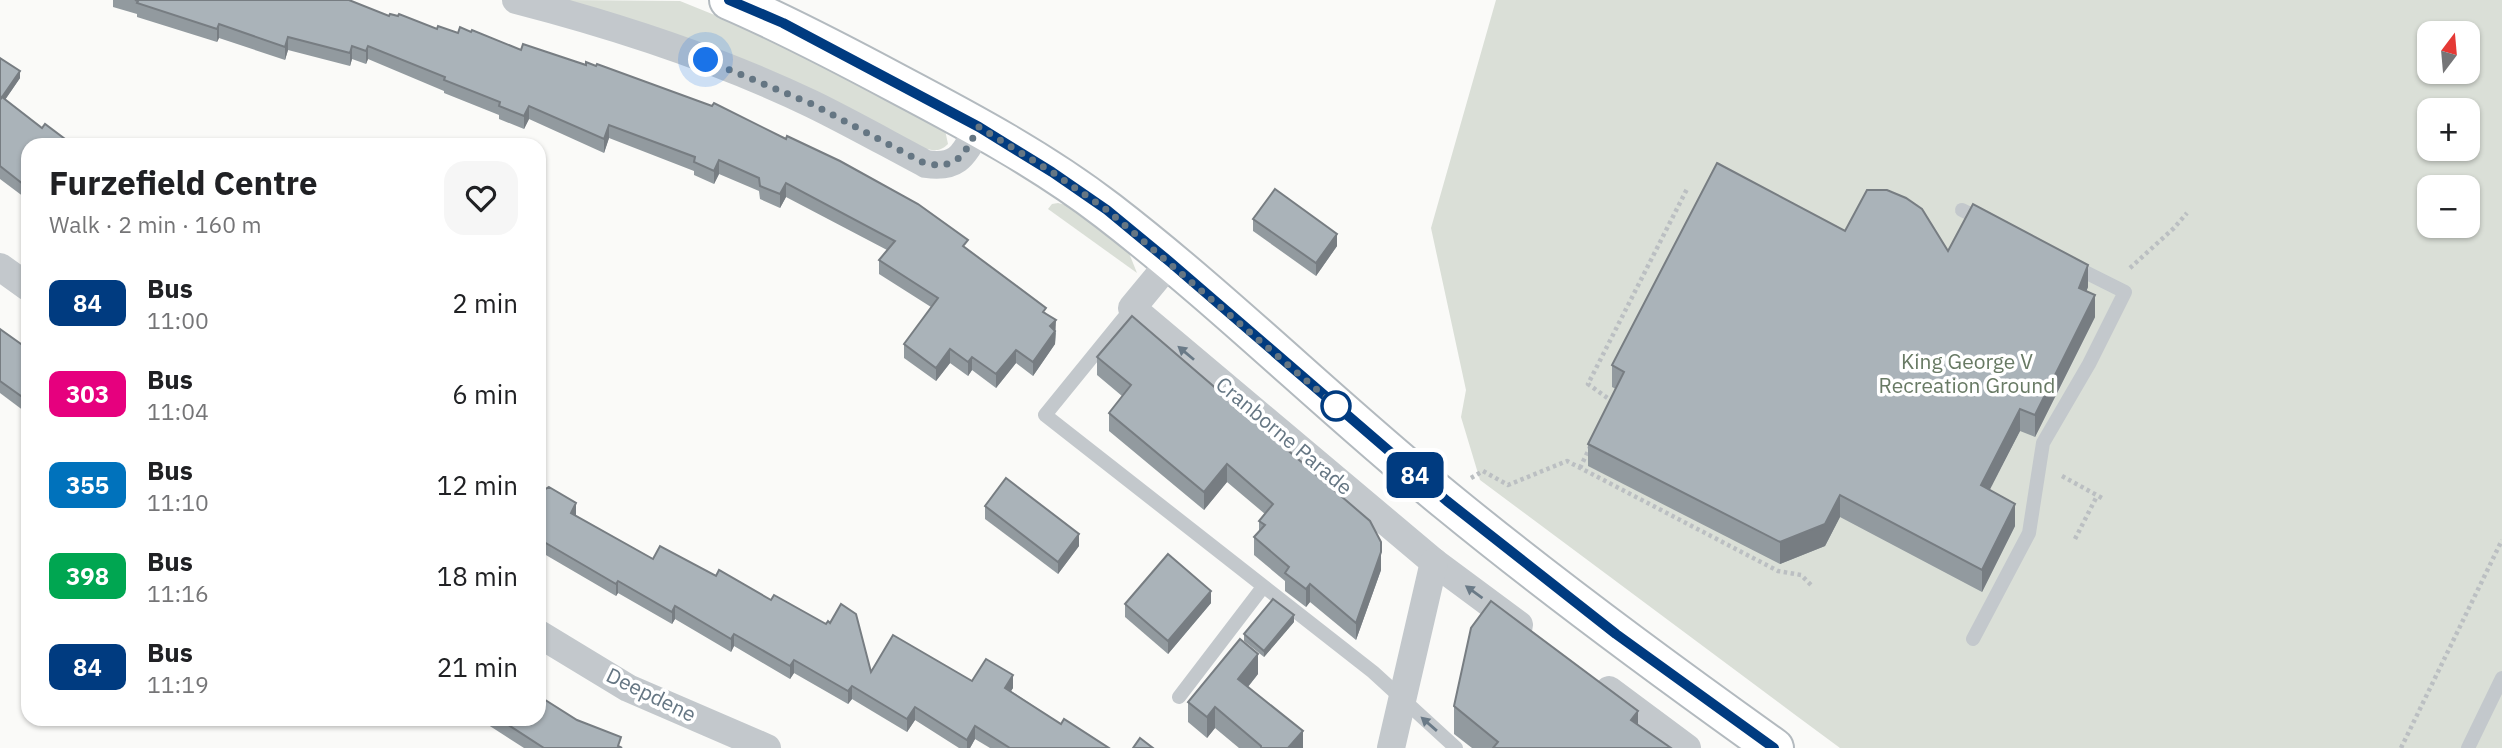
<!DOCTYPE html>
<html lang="en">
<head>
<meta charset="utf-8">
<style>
	body { margin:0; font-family:"IBM Plex Sans",sans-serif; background:#f6f6f6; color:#202124; height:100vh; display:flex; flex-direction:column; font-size:26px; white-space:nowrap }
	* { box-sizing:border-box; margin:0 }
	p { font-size:23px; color:#757577 }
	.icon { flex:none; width:38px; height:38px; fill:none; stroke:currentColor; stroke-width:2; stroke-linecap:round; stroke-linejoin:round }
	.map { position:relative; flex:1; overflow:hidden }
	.details { position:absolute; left:21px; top:138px; width:525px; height:588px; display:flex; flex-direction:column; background:#fff; border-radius:21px; box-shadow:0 2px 5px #0004 }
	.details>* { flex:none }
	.badge { padding:0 14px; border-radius:10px; font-size:24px; line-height:46px }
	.needle { width:46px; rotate:16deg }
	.controls { position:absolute; left:2417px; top:21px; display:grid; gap:14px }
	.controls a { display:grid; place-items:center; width:63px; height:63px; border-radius:14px; background:#fff; box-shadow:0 2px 5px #0004; font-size:35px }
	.you { position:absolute; width:35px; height:35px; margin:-18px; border:5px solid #fff; border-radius:50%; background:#1a73e8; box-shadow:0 0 0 10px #1a73e833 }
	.map>.badge { position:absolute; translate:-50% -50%; box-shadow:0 0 0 4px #fff }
	.round { display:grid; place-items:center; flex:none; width:74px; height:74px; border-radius:21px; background:#f6f6f6 }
	.headline { display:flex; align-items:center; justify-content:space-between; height:119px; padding:0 28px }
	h1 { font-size:33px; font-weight:700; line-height:52px }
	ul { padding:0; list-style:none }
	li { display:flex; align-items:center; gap:21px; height:91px; padding:0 28px }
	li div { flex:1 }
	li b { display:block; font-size:26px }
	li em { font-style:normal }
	li .badge { min-width:77px; font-weight:700; text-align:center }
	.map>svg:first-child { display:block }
</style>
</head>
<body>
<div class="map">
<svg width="2502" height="748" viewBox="0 0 2502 748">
	<rect width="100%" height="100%" fill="#fafaf8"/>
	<g fill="#dadfd7" fill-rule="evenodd">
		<path d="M567 0 680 1 784 43 945 130 948 144C940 152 933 151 923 148Z"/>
		<path d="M1496 0H2502V748H1840L1794 714 1480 480 1461 417 1466 390 1431 228ZM2429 33H2468V72H2429ZM2429 110H2468V149H2429ZM2429 187H2468V226H2429Z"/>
		<path d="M1058 203 1070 206 1123 247 1129 253 1137 273 1048 209 1052 204Z"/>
	</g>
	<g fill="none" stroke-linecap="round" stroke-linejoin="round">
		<defs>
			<path id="secondary" d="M729 0C787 25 842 54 898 84 970 122 1043 161 1108 211 1226 302 1332 408 1448 502 1553 588 1663 669 1774 748"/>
		</defs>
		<use href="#secondary" stroke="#b3babf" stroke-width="42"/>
		<g stroke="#bbbfc2" stroke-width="4.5" stroke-dasharray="3.5 3.5" stroke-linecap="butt">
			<path d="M2130 268 2174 228 2187 213"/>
			<path d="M1613 402 1588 384 1688 187"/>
			<path d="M1580 468 1590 447"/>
			<path d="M2062 476 2102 498"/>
			<path d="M1471 478 1483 471 1508 485 1567 461 1778 571 1801 575 1812 586"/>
			<path d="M2075 539 2097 496"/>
			<path d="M2401 748 2502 540"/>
		</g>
		<g stroke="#c3c8cc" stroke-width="14">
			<path d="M1962 210 1984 221"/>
			<path d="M1132 308 1045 415 1373 672 1456 748"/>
			<path d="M1973 639 2029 533 2043 443 2089 364 2125 292 2071 265"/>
			<path d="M1179 697 1263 587"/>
			<path d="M2468 748 2502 678"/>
		</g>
		<g stroke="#c3c8cc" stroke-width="28">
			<path d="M516 0C617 26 718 59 812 104 851 123 888 144 926 164 960 169 964 153 979 127"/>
			<path d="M1170 262 1132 308 1434 562 1519 625"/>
			<path d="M0 267 28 287"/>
			<path d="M539 634 628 688 767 748"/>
			<path d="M1609 690 1687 748"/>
			<path d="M1391 748 1434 562"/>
		</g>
		<use href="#secondary" stroke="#fff" stroke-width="38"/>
	</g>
	<g fill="#929a9f">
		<path d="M113 0H349L968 249 1046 313 1056 333 1055 344 1033 376 1016 363 996 388 972 370 968 376 950 363 936 381 904 358V344L931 307 879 274V260L887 250 786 197 780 208 760 199 759 191 719 174 714 184 694 175V171L609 138 604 153 529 119 524 129 499 119V115L444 93V91L368 59 366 64 352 59 350 66 288 50 285 60 219 38 217 42 137 17V14L113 7Z"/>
		<path d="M0 58 20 78 5 100 28 145V200L0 179Z"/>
		<path d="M1253 219 1337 246 1316 276 1253 231Z"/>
		<path d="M1845 231 1948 251 2088 287 2086 291 2095 317 2035 437 2020 431 1989 490 2015 526 1982 592 1840 517 1825 546 1780 564 1588 466V444L1616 389 1612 387V365Z"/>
		<path d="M0 329 28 349V414L0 393Z"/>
		<path d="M1097 357 1381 570 1356 640 1310 602 1306 607 1285 591V581L1254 555V537L1259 531V521L1265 514 1227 482 1204 510 1109 431V413L1122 396 1097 375Z"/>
		<path d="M539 493 576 516 653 559 871 672 972 681 1013 688 1011 691 1061 724 1109 748H990L975 739 970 748H959L915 720 907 732 852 699 848 704 794 673 790 679 734 646 731 652 675 619 672 624 618 593 616 596 539 551Z"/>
		<path d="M985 506 1079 546 1058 574 985 519Z"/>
		<path d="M1211 603 1168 654 1125 617V604Z"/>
		<path d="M1294 622 1264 657 1244 641V634Z"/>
		<path d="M1258 674 1248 687 1303 748H1239L1215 728 1207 738 1188 722V702Z"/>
		<path d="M1454 706 1638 725 1671 748H1472L1454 734Z"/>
		<path d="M479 719H539L622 748H524Z"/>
	</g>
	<g fill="#777d82">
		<path d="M219 24V38L217 42V29Z"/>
		<path d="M288 37V50L285 60V47Z"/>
		<path d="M352 46V59L350 66V53Z"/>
		<path d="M368 46V59L366 64V51Z"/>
		<path d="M20 71V78L0 107V100Z"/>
		<path d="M529 106V119L524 129V116Z"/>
		<path d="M609 125V138L604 153V139Z"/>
		<path d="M719 160V174L714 184V171Z"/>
		<path d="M786 183V197L780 208V194Z"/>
		<path d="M1337 234V246L1316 276V263Z"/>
		<path d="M2088 265V287L2079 310V288Z"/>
		<path d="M2095 295V317L2035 437V415Z"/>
		<path d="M1056 320 1055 344 1033 376V362L1050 326Z"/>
		<path d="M950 349V363L936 381V368Z"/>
		<path d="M1016 350V363L996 388V374Z"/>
		<path d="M972 357V370L968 376V362Z"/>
		<path d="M2020 409V431L1981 507V485Z"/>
		<path d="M1227 464V482L1204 510V492Z"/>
		<path d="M1840 495V517L1825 546 1780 564V542Z"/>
		<path d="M576 503V516L571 513Z"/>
		<path d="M2015 504V526L1982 592V570Z"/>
		<path d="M1079 534V546L1058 574V562Z"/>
		<path d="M1381 552V570L1356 640V623Z"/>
		<path d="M618 581V593L616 596V584Z"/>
		<path d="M1310 584V602L1306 607V589Z"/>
		<path d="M1211 591V603L1168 654V641Z"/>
		<path d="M675 606V619L672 624V612Z"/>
		<path d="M1294 615V622L1264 657V651Z"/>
		<path d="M734 634V646L731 652V639Z"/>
		<path d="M1258 654V674L1238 699V679Z"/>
		<path d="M794 660V673L790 679V666Z"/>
		<path d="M1013 675V688L1005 700V688Z"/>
		<path d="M852 686V699L848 704V691Z"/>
		<path d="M915 707V720L907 732V719Z"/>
		<path d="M1215 707V728L1207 738V717Z"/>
		<path d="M1638 711V738L1631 720Z"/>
		<path d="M975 726V739L970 748H967V740Z"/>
		<path d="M1303 731V748H1288Z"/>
	</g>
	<g fill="#aab3b9" stroke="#777d82" stroke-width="2">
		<path d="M135 0H349L389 16 390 14 398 16 399 14 437 29 438 26 458 33 460 27 471 32 472 30 521 50 523 44 586 65V62L596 66 597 64 712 106 714 103 786 139 787 136 840 161 918 204 968 240 963 246 1046 308 1043 312 1056 320 1050 326 1055 331 1033 362 1016 350 996 374 972 357 968 362 950 349 936 368 904 344 938 298 879 260 895 241 786 183 780 194 760 186 759 178 719 160 714 171 694 162 695 157 609 125 604 139 529 106 524 116 499 106 500 102 444 80 445 77 368 46 366 51 352 46 350 53 288 37 285 47 219 24 217 29 137 3 138 1Z"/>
		<path d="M0 58 20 71 0 100Z"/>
		<path d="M2 97 42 128 45 124 73 145H28V188L0 166V100Z"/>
		<path d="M1717 163 1845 231 1867 190H1887L1906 198 1922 209 1948 251 1973 204 2088 265 2079 288 2095 295 2035 415 2020 409 1981 485 2015 504 1982 570 1840 495 1825 524 1780 542 1588 444 1624 372 1612 365Z"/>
		<path d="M1275 189 1337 234 1316 263 1253 219Z"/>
		<path d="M1132 316 1370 521 1381 542V552L1356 623 1310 584 1306 589 1285 573 1289 567 1254 537 1265 525 1259 521 1273 504 1227 464 1204 492 1109 413 1131 385 1097 357Z"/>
		<path d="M0 329 28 349V401L0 381Z"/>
		<path d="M1006 478 1079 534 1058 562 985 506Z"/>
		<path d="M549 487 576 503 571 513 653 559 660 546 716 576 719 570 771 600 774 595 826 624 828 621 830 623 841 604 856 614 871 672 893 635 972 681 986 659 1013 675 1005 688 1061 724 1064 719 1109 748H1010L975 726 967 740 915 707 907 719 852 686 848 691 794 660 790 666 734 634 731 639 675 606 672 612 618 581 616 584 539 539V493Z"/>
		<path d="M1168 554 1211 591 1168 641 1125 604Z"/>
		<path d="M1273 599 1294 615 1264 651 1244 634Z"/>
		<path d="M1491 601 1638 711 1631 720 1671 748H1493L1498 742 1454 706 1471 628Z"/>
		<path d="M1240 639 1258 654 1238 679 1303 731 1288 748H1261V746L1215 707 1207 717 1188 702Z"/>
		<path d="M539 696 577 720 621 737 618 746 622 748H544L499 719H539Z"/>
		<path d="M1140 738 1153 748H1133Z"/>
	</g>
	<defs><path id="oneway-solid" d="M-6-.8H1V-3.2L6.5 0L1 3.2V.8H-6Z" transform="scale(1.75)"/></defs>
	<g fill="#6a7a87">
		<use href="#oneway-solid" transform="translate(1186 353) rotate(-140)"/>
		<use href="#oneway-solid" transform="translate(1474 592) rotate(-144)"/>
		<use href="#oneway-solid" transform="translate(1429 724) rotate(-139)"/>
	</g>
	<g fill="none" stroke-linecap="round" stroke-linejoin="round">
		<defs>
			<path id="line" d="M729 0 783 23 979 127 1052 172 1107 210 1170 262 1447 501 1616 634 1774 748"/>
		</defs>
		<use href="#line" stroke="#fff" stroke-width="16"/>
		<use href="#line" stroke="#003b80" stroke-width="10"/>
		<path stroke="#657683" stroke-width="7" stroke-dasharray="0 12.6" d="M706 60 812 104 926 164C960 169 964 153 979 127L1052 172 1107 210 1336 406"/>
	</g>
	<circle fill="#fff" stroke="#003b80" stroke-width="3.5" cx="1336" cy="406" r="14"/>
	<g text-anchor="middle" stroke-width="7" stroke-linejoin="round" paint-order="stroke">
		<g font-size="21" fill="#687a64" stroke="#fff">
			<text x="1967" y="369">King George V<tspan x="1967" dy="24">Recreation Ground</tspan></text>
		</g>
		<g font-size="21" fill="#657683" stroke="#fff">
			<text transform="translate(1284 436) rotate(40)" y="7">Cranborne Parade</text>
			<text transform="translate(651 695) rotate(26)" y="7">Deepdene</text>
		</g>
	</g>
</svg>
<div class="controls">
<a><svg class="needle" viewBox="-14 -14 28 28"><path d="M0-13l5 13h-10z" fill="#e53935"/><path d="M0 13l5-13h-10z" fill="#757577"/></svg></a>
<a>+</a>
<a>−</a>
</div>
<div class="you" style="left:706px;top:60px"></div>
<b class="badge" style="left:1415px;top:475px;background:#003b80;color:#fff">84</b>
<section class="details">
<div class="headline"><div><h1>Furzefield Centre</h1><p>Walk · 2 min · 160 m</p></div><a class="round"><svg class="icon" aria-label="heart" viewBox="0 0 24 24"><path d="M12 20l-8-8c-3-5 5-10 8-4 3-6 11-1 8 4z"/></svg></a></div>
<ul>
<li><span class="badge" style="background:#003b80;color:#fff">84</span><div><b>Bus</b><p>11:00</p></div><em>2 min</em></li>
<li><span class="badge" style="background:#e6007e;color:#fff">303</span><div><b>Bus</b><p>11:04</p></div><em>6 min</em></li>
<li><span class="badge" style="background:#0072bc;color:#fff">355</span><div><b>Bus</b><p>11:10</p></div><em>12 min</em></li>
<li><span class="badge" style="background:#00a651;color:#fff">398</span><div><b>Bus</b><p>11:16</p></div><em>18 min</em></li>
<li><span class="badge" style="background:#003b80;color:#fff">84</span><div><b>Bus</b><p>11:19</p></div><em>21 min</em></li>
</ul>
</section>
</div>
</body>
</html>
